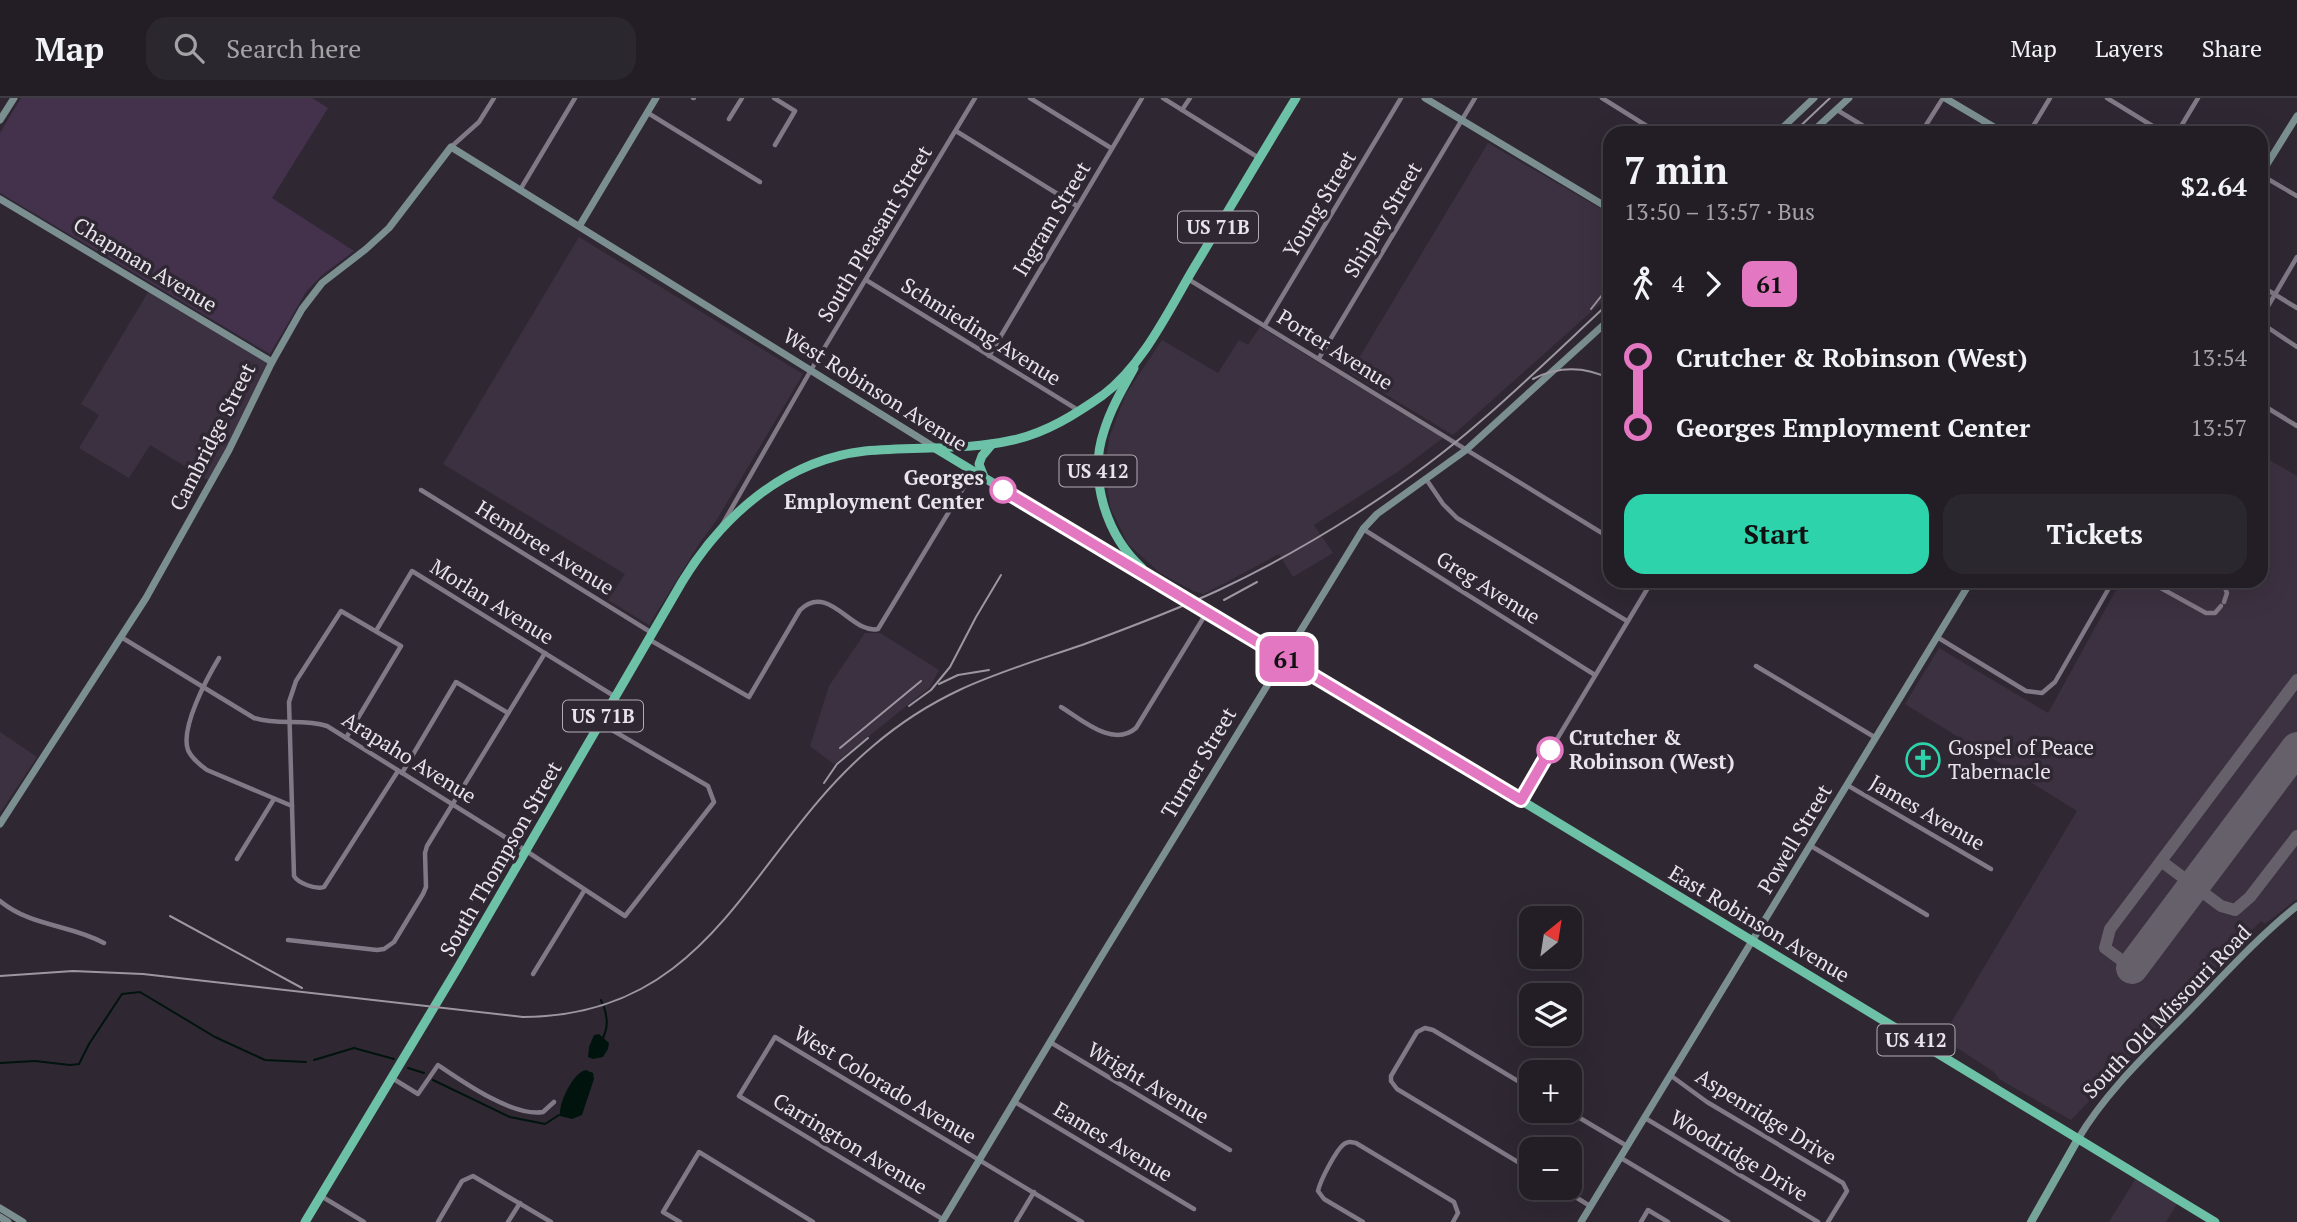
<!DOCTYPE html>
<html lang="en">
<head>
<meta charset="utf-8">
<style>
	body { margin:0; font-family:"PT Serif",serif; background:#2b272e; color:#f1f3f6; height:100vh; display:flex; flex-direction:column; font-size:26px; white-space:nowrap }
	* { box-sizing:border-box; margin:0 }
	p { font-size:23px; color:#a3a2a7 }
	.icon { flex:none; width:38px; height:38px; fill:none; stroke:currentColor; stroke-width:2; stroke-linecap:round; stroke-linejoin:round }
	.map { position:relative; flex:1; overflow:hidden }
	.details { position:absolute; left:1603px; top:28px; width:665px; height:462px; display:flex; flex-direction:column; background:#231e26; border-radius:21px; box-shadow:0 7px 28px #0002,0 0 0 2px #403c43 }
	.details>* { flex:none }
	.badge { padding:0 14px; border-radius:10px; font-size:24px; line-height:46px }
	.needle { width:46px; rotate:30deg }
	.buttons { position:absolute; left:1519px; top:808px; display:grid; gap:14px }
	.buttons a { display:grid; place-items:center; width:63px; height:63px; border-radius:14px; background:#231e26; box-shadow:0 7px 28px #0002,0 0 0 2px #403c43; font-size:35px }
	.map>.badge { position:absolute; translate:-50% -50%; box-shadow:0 0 0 4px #fff }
	.legs { display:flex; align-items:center; gap:10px; height:77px; padding:0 21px; font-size:23px }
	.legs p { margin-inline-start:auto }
	.summary { display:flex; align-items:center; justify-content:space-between; height:119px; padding:0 21px }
	h1 { font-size:38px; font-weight:600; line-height:52px }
	.button { display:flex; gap:14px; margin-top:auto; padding:14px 21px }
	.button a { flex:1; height:80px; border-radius:21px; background:#2dd4ab; color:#111; font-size:28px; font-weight:600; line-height:80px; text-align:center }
	.button a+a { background:#2b272e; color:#f1f3f6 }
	ul { padding:0 21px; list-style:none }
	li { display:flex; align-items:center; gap:24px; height:70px; font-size:26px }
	li i { display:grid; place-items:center; width:10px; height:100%; margin:0 9px; background:currentColor }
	li i::after { content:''; width:18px; height:18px; margin:-9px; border:5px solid; border-radius:50%; background:#231e26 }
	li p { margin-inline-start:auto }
	li:first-child i { background:linear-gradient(#0000 50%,currentColor 0) }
	li:last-child i { background:linear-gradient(currentColor 50%,#0000 0) }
	header { display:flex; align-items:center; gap:42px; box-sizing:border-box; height:98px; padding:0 35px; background:#231e26; border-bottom:2px solid #403c43 }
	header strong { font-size:33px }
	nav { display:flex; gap:38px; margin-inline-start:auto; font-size:24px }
	.search { width:490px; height:63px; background:#2b272e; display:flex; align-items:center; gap:18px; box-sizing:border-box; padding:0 24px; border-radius:21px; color:#a3a2a7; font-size:26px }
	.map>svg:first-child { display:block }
</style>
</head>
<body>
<header>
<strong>Map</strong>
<div class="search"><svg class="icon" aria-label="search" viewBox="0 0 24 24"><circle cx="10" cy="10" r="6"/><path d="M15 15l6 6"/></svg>Search here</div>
<nav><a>Map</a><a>Layers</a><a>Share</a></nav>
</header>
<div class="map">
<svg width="2297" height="1124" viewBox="0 0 2297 1124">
	<rect width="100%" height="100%" fill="#2f2833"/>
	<g fill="#3c3140">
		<path d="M1488 45 1610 116V197L1453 337 1350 275Z"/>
		<path d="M579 139 803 276 716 423 699 446 649 527 608 502 625 476 443 366Z"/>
		<path d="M150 191 272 264 211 384 150 347 129 380 79 350 99 317 81 306Z"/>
		<path d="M1260 229 1443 340 1399 373 1314 427 1333 455 1293 479 1279 456 1204 496 1193 493 1160 475 1128 446 1110 409 1105 370 1109 340 1126 296 1162 242 1218 275 1239 242 1248 247Z"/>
		<path d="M2261 357 2297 378V801L2265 826 2261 823 2071 1022 1999 981 1994 974 1942 940 2077 713 1905 606 1939 550 2048 615 2121 483H2261Z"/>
		<path d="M865 535H880L939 572 930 589 834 666 810 648 829 588Z"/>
		<path d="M0 634 37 659 0 715Z"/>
		<path d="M2138 1077 2179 1102 2166 1124H2109Z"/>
	</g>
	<path fill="#44324d" d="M21 0H312L328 10 272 100 354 153 321 178 306 194 270 256 0 95V35Z"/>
	<g fill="#00140d">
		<path d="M599 936 609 945 608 951 603 959 593 961 588 959 589 949 594 937Z"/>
		<path d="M586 972 593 975 594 981 582 1017 572 1021 560 1018C558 1006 573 974 586 972Z"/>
	</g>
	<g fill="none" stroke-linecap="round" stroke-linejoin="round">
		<g stroke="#00140d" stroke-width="2">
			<path d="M601 902 602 905"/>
			<path d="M602 942C608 930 608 922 604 909"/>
			<path d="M314 962 354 950 394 961"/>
			<path d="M0 965 35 963 70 967 79 966 89 946 122 896 140 894 215 939 265 962 306 964"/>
			<path d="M408 970 424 975"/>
			<path d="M433 982 510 1019 545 1026 559 1017"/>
		</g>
		<g stroke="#66606a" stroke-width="12">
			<path d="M2161 763 2221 808 2235 812 2250 799 2297 738"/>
			<path d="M2132 870 2105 850 2110 831 2297 582"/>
		</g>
		<path stroke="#66606a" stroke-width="32" d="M2132 870 2297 650"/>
		<g stroke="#817986" stroke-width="4.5">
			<path d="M693 0H694"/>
			<path d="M774 0 795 13 775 47"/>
			<path d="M1030 0 1111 50"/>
			<path d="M1163 0 1259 60"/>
			<path d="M1602 0 1658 35"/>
			<path d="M2107 0 2164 35"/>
			<path d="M1182 12 1190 0"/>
			<path d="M1837 12 1875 35"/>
			<path d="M648 15 760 84"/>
			<path d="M729 21 742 0"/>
			<path d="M956 33 1077 108"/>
			<path d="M1921 35 1943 0"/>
			<path d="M2029 35 2050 0"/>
			<path d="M2177 35 2198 0"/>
			<path d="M451 49 479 24 494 0"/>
			<path d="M2261 77 2297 98"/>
			<path d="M520 92 575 0"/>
			<path d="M1188 181 1610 440"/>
			<path d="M866 182 1078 312"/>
			<path d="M2261 188 2297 210"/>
			<path d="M2261 220 2297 159"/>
			<path d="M2261 225 2297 249"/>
			<path d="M1265 227 1401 0"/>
			<path d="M989 258 1142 0"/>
			<path d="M1319 260 1475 0"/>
			<path d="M2261 306 2297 328"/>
			<path d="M1426 381 1443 406 1457 420 1627 523"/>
			<path d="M421 392 652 535"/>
			<path d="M722 427 811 272 975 0"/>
			<path d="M1363 431 1595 577"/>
			<path d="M2148 483 2206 515H2215L2221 508"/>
			<path d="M2222 483 2227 495 2224 504"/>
			<path d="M376 533 412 473 614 598"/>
			<path d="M121 539 254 620C279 628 303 620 327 628L508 741 625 818 714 704 708 688 600 625"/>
			<path d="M1937 539 2026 593 2042 595 2055 584 2113 483"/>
			<path d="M650 542 749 599 800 512C829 484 852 537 878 531L973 374"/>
			<path d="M219 560C207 580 180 630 188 652 192 661 200 667 207 672L292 708"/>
			<path d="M1756 568 1876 640"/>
			<path d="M1061 609C1082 622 1113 650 1136 630L1207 514"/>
			<path d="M346 640 401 548 341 513 296 583 289 604 294 778C298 785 316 792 324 789L398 673"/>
			<path d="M402 675 456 584 508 615"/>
			<path d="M1847 687 1991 771"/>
			<path d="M1521 701 1652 483"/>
			<path d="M1811 748 1927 817"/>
			<path d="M237 761 274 701"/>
			<path d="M0 803C32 829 69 826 104 845"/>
			<path d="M288 842 377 852 384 851 394 844 423 796 426 789 425 755 427 748 545 555"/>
			<path d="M533 876 584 793"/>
			<path d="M1050 944 1230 1052"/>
			<path d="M1670 977 1707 1004 1843 1085 1847 1093 1828 1124"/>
			<path d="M392 980 418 996 438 967C463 984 513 1019 543 1014L554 1004"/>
			<path d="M1531 991 1433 932 1425 930 1417 934 1391 978V983L1397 991 1531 1072"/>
			<path d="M1015 1004 1194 1111"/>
			<path d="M1568 1013 1627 1048"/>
			<path d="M1645 1020 1818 1124"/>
			<path d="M1621 1060 1728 1124"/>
			<path d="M1561 1090 1590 1108"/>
			<path d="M321 1098 364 1124"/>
			<path d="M944 1122 739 998 775 939 1082 1124"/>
			<path d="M438 1124 462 1083 473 1078 551 1124"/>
			<path d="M508 1124 520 1105"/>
			<path d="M680 1124 663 1114 699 1054 813 1124"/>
			<path d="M1016 1124 1034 1094"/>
			<path d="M1363 1124 1324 1101 1318 1093C1320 1083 1336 1052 1344 1046 1349 1043 1351 1044 1356 1045L1454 1104 1458 1115 1453 1124"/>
			<path d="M1641 1124 1648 1112 1668 1124"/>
		</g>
		<g stroke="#7b8f90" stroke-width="7">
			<path d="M1425 0 1610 111"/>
			<path d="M1945 0 2004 35"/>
			<path d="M0 22 14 0"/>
			<path d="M1777 35 1814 0"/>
			<path d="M1811 35 1849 0"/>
			<path d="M2261 76 2297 18"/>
			<path d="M0 101 272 264"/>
			<path d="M580 127 656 0"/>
			<path d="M0 726 146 500 229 352 272 264 302 211 322 185 366 151 389 130 451 49 934 349"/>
			<path d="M2078 1041C2107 992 2150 953 2190 912 2224 877 2258 839 2297 808"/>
			<path d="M0 1110 23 1124"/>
			<path d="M0 1119 8 1124"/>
			<path d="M942 1124 1101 859 1363 431 1377 416 1466 352 1610 221"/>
			<path d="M1581 1124 1971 483"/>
		</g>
		<path stroke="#75a499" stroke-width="8" d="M2031 1124 2078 1041"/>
		<g stroke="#6dc1a6" stroke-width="9">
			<path d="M1134 270C1123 290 1111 310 1104 333 1088 380 1106 437 1142 470"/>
			<path d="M935 350 1509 695 2215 1124"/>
			<path d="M984 379 979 366 982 358 992 346"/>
			<path d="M305 1124 457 871 682 484C722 418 785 362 865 353 914 348 965 353 1013 342 1046 335 1076 316 1103 297 1142 268 1168 214 1192 173 1227 115 1261 57 1296 0"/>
		</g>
		<g stroke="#9d97a1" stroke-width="2">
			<path d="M1793 35 1830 0"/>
			<path d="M1591 211 1610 187"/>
			<path d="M1533 281C1558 268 1585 268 1610 281"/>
			<path d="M1224 502 1257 484"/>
			<path d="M939 586 958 577 989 572"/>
			<path d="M909 608 931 592 950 569 976 519 1001 477"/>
			<path d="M840 650 921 583"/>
			<path d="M824 685 837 666 868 640"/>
			<path d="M170 818 302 890"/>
			<path d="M0 878 73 873 143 876 523 919C715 918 749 752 873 648 941 590 1000 575 1082 547 1128 530 1174 513 1219 492 1308 450 1407 388 1482 322 1526 284 1567 244 1610 204"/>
		</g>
	</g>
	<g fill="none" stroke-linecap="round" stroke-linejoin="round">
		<defs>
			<path id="line-1" d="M1003 392 1521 702 1550 652"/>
		</defs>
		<use href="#line-1" stroke="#fff" stroke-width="16"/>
		<use href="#line-1" stroke="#e377c2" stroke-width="10"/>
	</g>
	<defs>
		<symbol id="church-ring" viewBox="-11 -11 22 22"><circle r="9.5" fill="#2f2833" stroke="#2dd4ab" stroke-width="1.5"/><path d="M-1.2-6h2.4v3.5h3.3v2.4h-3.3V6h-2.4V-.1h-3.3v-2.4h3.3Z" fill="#2dd4ab"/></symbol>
	</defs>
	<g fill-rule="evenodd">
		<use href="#church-ring" x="1904" y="643" width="38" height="38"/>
	</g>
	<g fill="#fff" stroke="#e377c2" stroke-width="3.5">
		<circle cx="1003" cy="392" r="12"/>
		<circle cx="1550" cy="652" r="12"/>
	</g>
	<g text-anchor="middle" stroke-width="7" stroke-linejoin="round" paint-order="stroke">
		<g fill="#2f2833" stroke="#b1acb4" stroke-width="2">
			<rect x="1178" y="113.5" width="80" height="31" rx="5"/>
			<rect x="1059.5" y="357.5" width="77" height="31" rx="5"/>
			<rect x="563" y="602.5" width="80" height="31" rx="5"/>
			<rect x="1877.5" y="926.5" width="77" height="31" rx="5"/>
		</g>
		<g font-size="19" font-weight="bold" fill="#e9e4ec">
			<text x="1218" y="136">US 71B</text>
			<text x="1098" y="380">US 412</text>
			<text x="603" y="625">US 71B</text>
			<text x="1916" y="949">US 412</text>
		</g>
		<g font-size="21" fill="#e9e4ec" stroke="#2f2833">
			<text transform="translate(1320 106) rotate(-59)" y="7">Young Street</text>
			<text transform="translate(1052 121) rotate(-59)" y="7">Ingram Street</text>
			<text transform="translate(1383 122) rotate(-59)" y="7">Shipley Street</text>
			<text transform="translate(875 136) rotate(-59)" y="7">South Pleasant Street</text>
			<text transform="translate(145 167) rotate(31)" y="7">Chapman Avenue</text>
			<text transform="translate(981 234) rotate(32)" y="7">Schmieding Avenue</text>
			<text transform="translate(1335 252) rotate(32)" y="7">Porter Avenue</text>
			<text transform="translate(875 292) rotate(32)" y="7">West Robinson Avenue</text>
			<text transform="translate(213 339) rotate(-63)" y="7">Cambridge Street</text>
			<text transform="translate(545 450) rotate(32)" y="7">Hembree Avenue</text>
			<text transform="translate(1488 490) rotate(32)" y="7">Greg Avenue</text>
			<text transform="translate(492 504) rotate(32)" y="7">Morlan Avenue</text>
			<text transform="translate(409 660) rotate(32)" y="7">Arapaho Avenue</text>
			<text transform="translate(1199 665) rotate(-59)" y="7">Turner Street</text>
			<text transform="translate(1927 715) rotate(30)" y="7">James Avenue</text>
			<text transform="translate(1795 741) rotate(-59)" y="7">Powell Street</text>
			<text transform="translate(501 761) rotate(-60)" y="7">South Thompson Street</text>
			<text transform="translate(1759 826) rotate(31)" y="7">East Robinson Avenue</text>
			<text transform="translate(2167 914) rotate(-46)" y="7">South Old Missouri Road</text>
			<text transform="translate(1148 985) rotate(31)" y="7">Wright Avenue</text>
			<text transform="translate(885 987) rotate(31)" y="7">West Colorado Avenue</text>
			<text transform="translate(1766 1019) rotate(32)" y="7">Aspenridge Drive</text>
			<text transform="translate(1113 1044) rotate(31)" y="7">Eames Avenue</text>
			<text transform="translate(850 1046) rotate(31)" y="7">Carrington Avenue</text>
			<text transform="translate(1739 1058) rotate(31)" y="7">Woodridge Drive</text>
		</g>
		<g font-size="21" font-weight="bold" fill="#e9e4ec" stroke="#2f2833" text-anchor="end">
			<text x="984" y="387">Georges<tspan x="984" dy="24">Employment Center</tspan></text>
			<text x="1569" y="647" text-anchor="start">Crutcher &amp;<tspan x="1569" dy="24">Robinson (West)</tspan></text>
		</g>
		<g font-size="21" fill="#e9e4ec" stroke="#2f2833" text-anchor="start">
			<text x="1948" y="657">Gospel of Peace<tspan x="1948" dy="24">Tabernacle</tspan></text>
		</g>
	</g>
</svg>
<div class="buttons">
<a><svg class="needle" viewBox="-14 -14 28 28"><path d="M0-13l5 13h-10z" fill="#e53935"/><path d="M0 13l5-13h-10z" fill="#a3a2a7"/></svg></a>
<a><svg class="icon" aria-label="layers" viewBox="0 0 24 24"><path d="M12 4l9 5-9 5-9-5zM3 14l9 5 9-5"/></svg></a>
<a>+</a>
<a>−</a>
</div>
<b class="badge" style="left:1287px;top:561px;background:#e377c2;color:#111">61</b>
<section class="details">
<div class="summary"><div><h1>7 min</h1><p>13:50 – 13:57 · Bus</p></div><b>$2.64</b></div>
<div class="legs"><svg class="icon" aria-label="walk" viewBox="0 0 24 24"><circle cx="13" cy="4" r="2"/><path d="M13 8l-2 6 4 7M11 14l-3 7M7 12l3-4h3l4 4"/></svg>4<svg class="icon" aria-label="forward" viewBox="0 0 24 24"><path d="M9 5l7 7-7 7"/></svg><b class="badge" style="background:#e377c2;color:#111">61</b></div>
<ul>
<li><i style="color:#e377c2"></i><b>Crutcher &amp; Robinson (West)</b><p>13:54</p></li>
<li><i style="color:#e377c2"></i><b>Georges Employment Center</b><p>13:57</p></li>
</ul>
<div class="button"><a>Start</a><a>Tickets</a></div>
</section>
</div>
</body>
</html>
